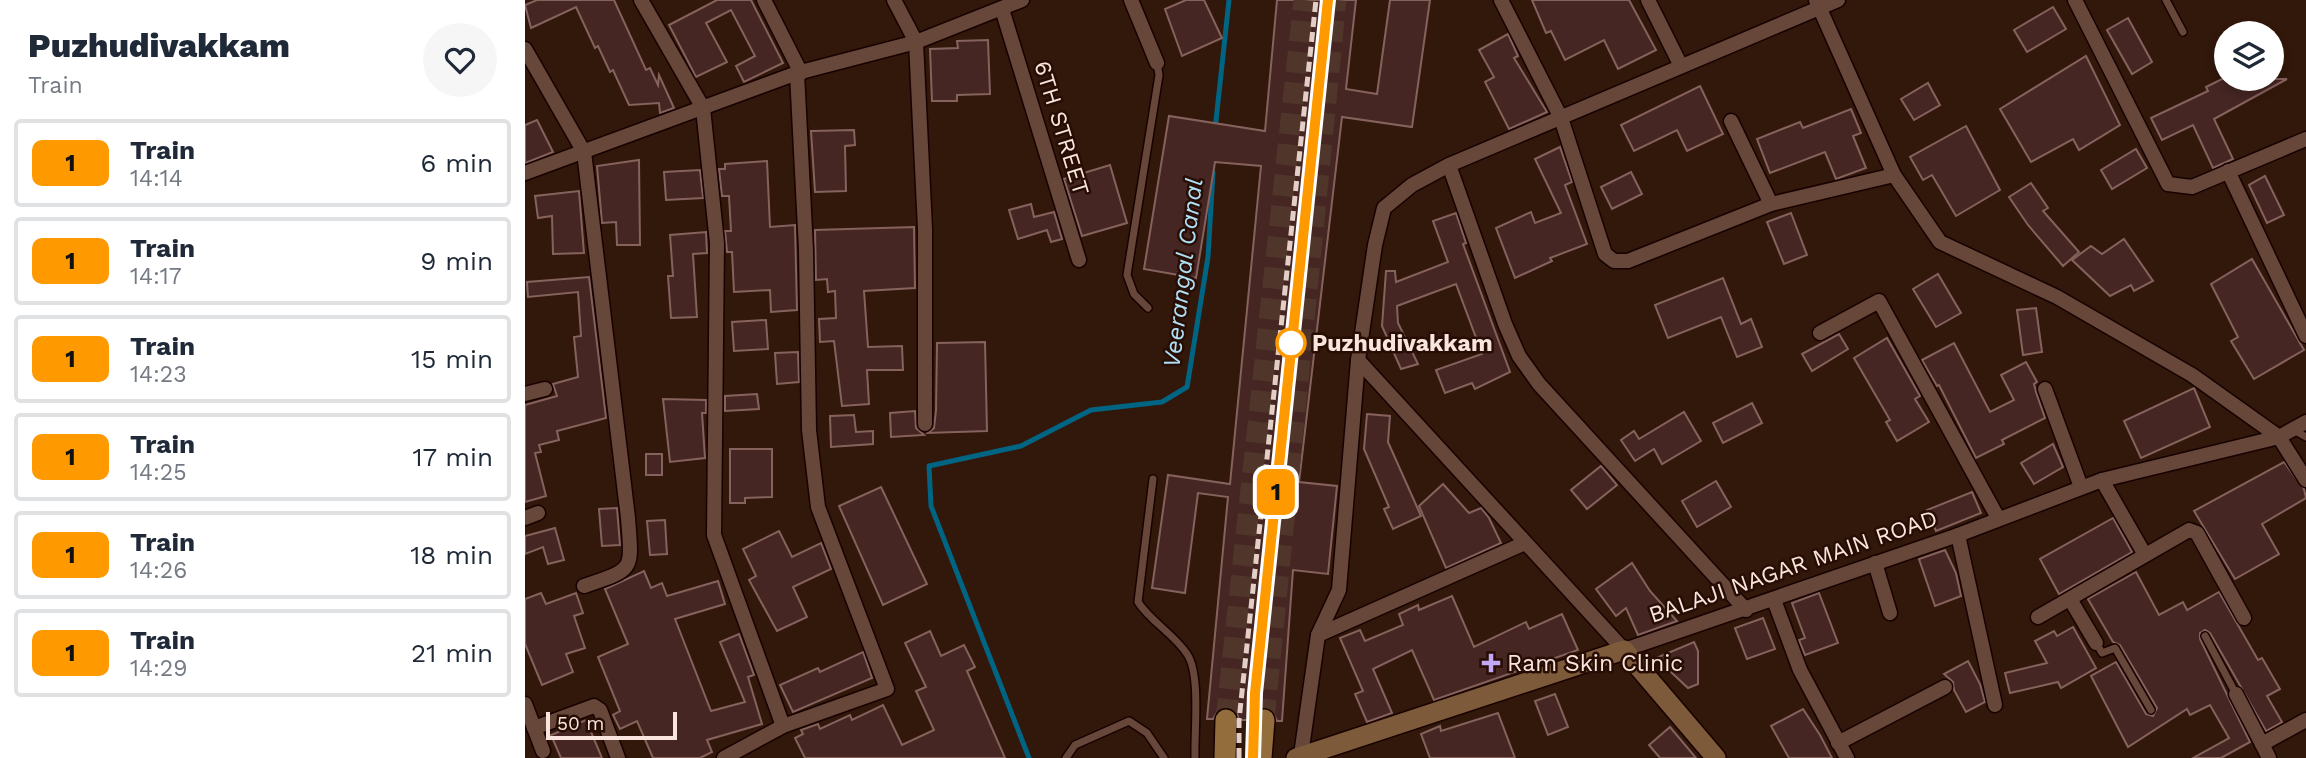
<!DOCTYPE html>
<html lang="en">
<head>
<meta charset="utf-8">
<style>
	body { margin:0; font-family:"Work Sans",sans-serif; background:#f6f6f7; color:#1f2937; height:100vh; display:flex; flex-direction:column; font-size:26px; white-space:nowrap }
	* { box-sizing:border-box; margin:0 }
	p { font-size:23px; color:#747a83 }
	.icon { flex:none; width:38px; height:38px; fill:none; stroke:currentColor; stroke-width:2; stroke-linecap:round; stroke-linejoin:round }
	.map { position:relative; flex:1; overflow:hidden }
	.sheet { display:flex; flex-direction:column; background:#fff; width:525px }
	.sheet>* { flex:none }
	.badge { padding:0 14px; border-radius:10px; font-size:24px; line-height:46px }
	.controls { position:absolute; left:1689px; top:21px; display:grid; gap:14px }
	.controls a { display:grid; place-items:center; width:70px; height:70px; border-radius:50%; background:#fff; box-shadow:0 4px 10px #0003; font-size:35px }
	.scale { position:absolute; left:21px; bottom:18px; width:131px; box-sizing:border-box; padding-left:7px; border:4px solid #f9e5dd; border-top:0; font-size:19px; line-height:24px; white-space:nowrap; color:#f9e5dd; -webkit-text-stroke:5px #270d03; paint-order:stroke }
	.map>.badge { position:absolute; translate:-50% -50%; box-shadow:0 0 0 4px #fff }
	.round { display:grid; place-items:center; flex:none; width:74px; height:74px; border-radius:37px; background:#f6f6f7 }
	.summary { display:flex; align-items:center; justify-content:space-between; height:119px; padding:0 28px }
	h1 { font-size:33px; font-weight:800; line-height:52px }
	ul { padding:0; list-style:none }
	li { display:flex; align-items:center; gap:21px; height:88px; margin:0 14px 10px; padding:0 14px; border:4px solid #e0e1e3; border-radius:7px }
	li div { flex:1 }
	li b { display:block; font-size:26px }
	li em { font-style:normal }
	li .badge { min-width:77px; font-weight:700; text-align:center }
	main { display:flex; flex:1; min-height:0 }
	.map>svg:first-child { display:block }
</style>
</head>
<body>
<main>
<section class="sheet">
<div class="summary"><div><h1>Puzhudivakkam</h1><p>Train</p></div><a class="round"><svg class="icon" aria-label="heart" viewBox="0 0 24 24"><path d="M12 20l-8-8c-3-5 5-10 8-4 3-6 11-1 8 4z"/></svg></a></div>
<ul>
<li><span class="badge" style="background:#f90;color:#111">1</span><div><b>Train</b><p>14:14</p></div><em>6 min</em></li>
<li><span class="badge" style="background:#f90;color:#111">1</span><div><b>Train</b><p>14:17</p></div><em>9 min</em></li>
<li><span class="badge" style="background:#f90;color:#111">1</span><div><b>Train</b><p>14:23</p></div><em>15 min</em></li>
<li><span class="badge" style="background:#f90;color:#111">1</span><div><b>Train</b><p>14:25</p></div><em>17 min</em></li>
<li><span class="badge" style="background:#f90;color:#111">1</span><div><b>Train</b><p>14:26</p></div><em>18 min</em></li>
<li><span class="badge" style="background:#f90;color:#111">1</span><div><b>Train</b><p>14:29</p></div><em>21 min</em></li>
</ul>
</section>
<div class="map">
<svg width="1781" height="758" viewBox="0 0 1781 758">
	<rect width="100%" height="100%" fill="#32170b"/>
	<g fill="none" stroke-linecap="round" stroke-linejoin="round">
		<g stroke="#006483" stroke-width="5">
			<path d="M690 130 704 0"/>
			<path d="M504 758 406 506 404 466 496 446 566 410 637 402 662 387 683 257 688 172"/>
		</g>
	</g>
	<g fill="#452623" stroke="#86625d" stroke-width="2">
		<path d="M12 0H89L121 70 125 68 133 85 134 75 149 108 135 113 134 103 104 105 88 70 85 72 73 46 70 48 51 7 6 28 0 5Z"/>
		<path d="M192 0H226L258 63 219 82 211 66 230 56 206 10 181 23 202 62 171 77 144 25Z"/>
		<path d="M661 0H679L697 38 657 56 640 9Z"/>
		<path d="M752 0H831L821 89 852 94 865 0H905L887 127 817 117 774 482 812 486 803 574 768 570 757 721H752L747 710 739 707 729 712 726 720H714L712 713 702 707 694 709 688 719H682L703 497 673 493 660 593 627 588 643 475 705 484 736 166 690 162 671 278 619 269 644 116 740 131Z"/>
		<path d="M1007 0H1104L1131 50 1093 69 1079 40 1040 60 1026 31 1021 33Z"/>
		<path d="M1528 7 1541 29 1502 52 1489 30Z"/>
		<path d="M1603 18 1627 62 1607 74 1582 30Z"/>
		<path d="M983 34 993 56 989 58 1022 112 984 129 960 82 969 77 954 50Z"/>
		<path d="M463 40 465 94 432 95V101H407L405 49 433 48 432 41Z"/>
		<path d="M1561 56 1595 125 1554 150 1548 139 1506 162 1475 109Z"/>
		<path d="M1697 79H1762L1689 119 1708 159 1688 168 1668 125 1637 140 1626 118 1683 91 1681 87Z"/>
		<path d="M1403 83 1415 105 1389 120 1376 99Z"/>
		<path d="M1175 86 1198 134 1162 151 1152 130 1109 151 1096 125Z"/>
		<path d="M1326 109 1336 133 1328 136 1341 168 1311 179 1300 152 1245 173 1232 139 1275 122 1278 128Z"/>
		<path d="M12 120 28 152 0 163V125Z"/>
		<path d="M1441 126 1475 190 1431 216 1407 175 1398 180 1385 157Z"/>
		<path d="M329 130 330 145 320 146 321 191 290 192 286 131Z"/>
		<path d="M1035 147 1047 182 1040 185 1062 244 1025 258 1027 261 990 278 971 228 1006 212 1010 223 1036 213 1010 159Z"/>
		<path d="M1611 149 1622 168 1587 189 1576 170Z"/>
		<path d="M114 160 115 245H92L91 222 77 223 72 166Z"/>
		<path d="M242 161 245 227 270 225 272 310 246 312 245 290 209 292 207 252H202L200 231H206L204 196H197L194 169H200V164Z"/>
		<path d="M585 165 602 223 557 236 539 179Z"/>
		<path d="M175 170 178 198 141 200 139 172Z"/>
		<path d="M1106 172 1117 194 1087 209 1076 187Z"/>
		<path d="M1740 176 1759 215 1742 223 1724 185Z"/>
		<path d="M1506 183 1523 208 1518 211 1554 252 1538 266 1503 225 1484 197Z"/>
		<path d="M54 191 59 253 28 254 27 216 13 218 10 196Z"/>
		<path d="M506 204 509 217 529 212 537 239 526 242 522 230 493 239 484 210Z"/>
		<path d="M931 213 941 243 938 244 985 372 950 389 947 383 920 393 911 370 957 354 931 284 872 306 873 323 893 364 876 369 857 326 861 271H870L871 282 923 262 908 221Z"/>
		<path d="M1266 213 1282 255 1259 264 1242 222Z"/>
		<path d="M389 227 390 288 339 291 343 347 377 346 378 370H342L344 404 317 406 309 341 295 342 294 319 311 318 310 291 303 292 302 279 291 280 290 230Z"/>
		<path d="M181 232 182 253 168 254 172 317 146 318 143 276H148L145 235Z"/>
		<path d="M1599 239 1628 281 1609 291 1606 285 1585 296 1547 260 1566 246 1577 254Z"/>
		<path d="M1727 259 1779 350 1729 379 1706 341 1713 337 1686 284Z"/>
		<path d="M1413 274 1436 313 1411 327 1388 289Z"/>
		<path d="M64 277 81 418 32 431 34 440 14 445 16 452 10 453 21 496 0 502V405L32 396 28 384 53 377 49 337 56 336 53 292 3 297 2 282Z"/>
		<path d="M1198 278 1216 324 1226 319 1237 347 1212 357 1196 317 1143 338 1130 305Z"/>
		<path d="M1511 308 1517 352 1498 355 1492 310Z"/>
		<path d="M241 320 243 349 209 351 207 322Z"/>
		<path d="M1314 334 1323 349 1287 371 1277 354Z"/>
		<path d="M1362 338 1395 396 1390 399 1404 422 1372 441 1361 422 1365 420 1329 358Z"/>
		<path d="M460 342 462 431 403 433 409 428 411 410 412 343Z"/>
		<path d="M1429 343 1465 412 1489 400 1476 375 1501 362 1512 382 1509 384 1511 392 1520 418 1477 440 1479 444 1451 458 1414 385 1412 386 1397 360Z"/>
		<path d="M273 352 274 382 252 384 250 353Z"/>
		<path d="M1669 388 1685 427 1616 458 1599 421Z"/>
		<path d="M232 394 234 409 200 411V396Z"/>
		<path d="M138 399 181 400V413H177L180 458 145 462Z"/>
		<path d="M1227 403 1237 423 1198 443 1188 423Z"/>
		<path d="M390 411 391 428 399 435 366 437 365 413Z"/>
		<path d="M1159 412 1176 441 1137 464 1129 449 1110 461 1096 440 1109 431 1114 439Z"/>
		<path d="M842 414 865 416 863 442 896 516 868 529 859 509 864 507 839 449Z"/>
		<path d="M329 415 331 432 348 431V444L306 447 305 416Z"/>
		<path d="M1528 444 1538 467 1509 484 1496 463Z"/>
		<path d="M205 449H247V497L220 498V503H205Z"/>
		<rect x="121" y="454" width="16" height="21"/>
		<path d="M1759 462 1779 489 1781 498 1737 524 1754 554 1710 579 1669 511Z"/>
		<path d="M1076 466 1092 485 1062 509 1046 490Z"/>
		<path d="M1191 481 1206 507 1172 527 1157 501Z"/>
		<path d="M918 484 944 513 956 508 964 518 976 543 921 568 894 506Z"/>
		<path d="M356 487 402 584 358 605 314 506Z"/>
		<path d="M1447 492 1456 513 1411 531 1402 510Z"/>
		<path d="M92 508 95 545 77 546 74 509Z"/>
		<path d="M1588 518 1607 552 1534 594 1515 559Z"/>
		<path d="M140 520 142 554 125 555 122 521Z"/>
		<path d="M30 528 39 560 23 564 18 547 0 554V536Z"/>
		<path d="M254 531 267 557 296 543 306 569 268 587 282 617 252 631 224 580 231 576 218 549Z"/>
		<path d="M1420 550 1431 573 1436 596 1410 606 1394 559Z"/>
		<path d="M1107 563 1125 591 1152 621 1113 635 1101 608 1091 616 1071 589Z"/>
		<path d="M119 571 126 588 137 583 142 596 193 581 200 604 150 619 186 711 220 702 195 642 214 634 229 675 223 677 237 724 182 740 187 752 175 758H128L112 721 95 729 88 715 95 711 73 657 103 644 80 589Z"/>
		<path d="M1611 572 1634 615 1658 602 1662 610 1694 592 1733 660 1737 658 1755 689 1742 696 1757 722 1741 731 1685 633 1680 630 1675 633V639L1725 742 1696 758H1668L1704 738 1685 705 1665 715 1662 709 1603 747 1566 676 1591 662 1621 714 1628 716 1632 708 1595 645 1588 642 1563 599Z"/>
		<path d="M16 593 21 604 51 593 58 613 49 616 60 648 41 654 48 672 17 685 0 644V599Z"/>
		<path d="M1294 593 1313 643 1280 655 1274 640 1280 638 1267 603Z"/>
		<path d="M927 596 949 647 1001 622 1004 629 1037 614 1053 650 909 700 887 650 848 669 867 713 842 722 830 694 838 691 815 638 835 630 840 641 878 625 874 614 893 605 894 610Z"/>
		<path d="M1238 618 1250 649 1222 659 1210 628Z"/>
		<path d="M1548 627 1571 668 1536 688 1533 682 1485 693 1480 673 1522 663 1510 641 1529 631 1532 636Z"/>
		<path d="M405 631 416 656 439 645 450 667 442 671 480 758H280L270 738 278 734 276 730 293 724 295 729 325 715 327 720 358 705 377 745 409 730 391 691 401 687 380 643Z"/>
		<path d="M1169 642 1173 651V684L1163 688 1131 658Z"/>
		<path d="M338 652 347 678 268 712 255 685 293 668 295 672Z"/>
		<path d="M1443 661 1455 684 1460 702 1441 712 1429 690 1428 682 1419 674Z"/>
		<path d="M1030 694 1043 727 1023 735 1010 701Z"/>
		<path d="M1278 709 1295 735 1307 758H1264L1246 726Z"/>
		<path d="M973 713 990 758H905L896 734 915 726 916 731Z"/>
		<path d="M61 720 77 758H36L26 735Z"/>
		<path d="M1145 727 1171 758H1135L1124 745Z"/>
	</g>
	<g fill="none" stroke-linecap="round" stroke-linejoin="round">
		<g stroke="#50362a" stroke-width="21" stroke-dasharray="21 10" stroke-linecap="butt">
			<path d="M701 720 779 0"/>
			<path d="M739 720 811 0"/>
		</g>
		<defs>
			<g id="lane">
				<path d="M1641 0 1658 32"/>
				<path d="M623 308 609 294 602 275 634 75 632 63"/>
				<path d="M1767 429 1781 437"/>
				<path d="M628 479 613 602C626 622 649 634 662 654 676 674 669 733 670 758"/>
				<path d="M1680 636 1711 694"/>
				<path d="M1571 643 1577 653 1590 648 1626 710"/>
				<path d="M541 758 550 745 604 721 622 733 639 758"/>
			</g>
			<g id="street">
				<path d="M116 0 178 108 192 243 189 535 258 726"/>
				<path d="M239 0 276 73"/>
				<path d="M369 0 391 42 400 229V424"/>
				<path d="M606 0 632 63"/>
				<path d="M976 0 1036 118 1080 254 1089 261H1103L1246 204 1369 175"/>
				<path d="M1123 0 1156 66"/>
				<path d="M1291 0 1369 175 1415 242 1532 297 1667 375 1754 437 1781 480"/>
				<path d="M1550 0 1643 184 1667 187 1781 139"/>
				<path d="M477 9 554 260"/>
				<path d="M0 49 59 152 103 518C107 571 110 569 59 586"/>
				<path d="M1206 121 1246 204"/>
				<path d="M924 165 980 324 994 356 1014 384 1221 610"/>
				<path d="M1703 171 1781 336"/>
				<path d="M0 173 272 73 391 42 497 0"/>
				<path d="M1295 333 1354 301 1473 518"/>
				<path d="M833 360 1099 650 1433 535 1577 480 1754 437 1781 422"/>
				<path d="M1520 389 1556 487"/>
				<path d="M0 394 20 389"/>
				<path d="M1577 480 1620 555"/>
				<path d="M0 518 13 513"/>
				<path d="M1433 535 1470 705"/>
				<path d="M1350 563 1365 613"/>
				<path d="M1545 599 1571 643"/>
				<path d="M1249 600 1275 670 1322 758"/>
				<path d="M1513 617 1664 530 1672 533 1719 618"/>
				<path d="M793 635 1000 543"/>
				<path d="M1711 694 1737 744"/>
				<path d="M0 704 18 751"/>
				<path d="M9 728 69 706 75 710 93 758"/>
				<path d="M1313 743 1420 687"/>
				<path d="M776 755 793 635 814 590 833 360 850 245 859 208 887 185 924 165 1313 0"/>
				<path d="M199 758 258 726 362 689 293 507 284 430 281 250 272 73"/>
				<path d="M1744 758 1737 744 1781 720"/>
			</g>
			<path id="secondary" d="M771 758 1099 650 1191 758"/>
			<g id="primary">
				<path d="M700 758 701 720"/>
				<path d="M736 758 739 720"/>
			</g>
		</defs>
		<use href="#lane" stroke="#180200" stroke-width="10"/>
		<use href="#street" stroke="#180200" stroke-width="17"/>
		<use href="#secondary" stroke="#180200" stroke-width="22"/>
		<use href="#primary" stroke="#180200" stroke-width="24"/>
		<use href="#lane" stroke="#66473a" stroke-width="7"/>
		<use href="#street" stroke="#66473a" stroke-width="14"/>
		<use href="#secondary" stroke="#7c5a3a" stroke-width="19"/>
		<use href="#primary" stroke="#936d3b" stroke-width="21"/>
		<g stroke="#e4cfc7" stroke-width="5" stroke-dasharray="10 5" stroke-linecap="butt">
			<path d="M714 758V720L791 0"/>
			<path d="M728 758V720L803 0"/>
		</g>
	</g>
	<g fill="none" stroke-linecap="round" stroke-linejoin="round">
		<defs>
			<path id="line" d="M728 758 730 693 803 0"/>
		</defs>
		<use href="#line" stroke="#fff" stroke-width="16"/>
		<use href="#line" stroke="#f90" stroke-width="10"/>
	</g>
	<circle fill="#fff" stroke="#f90" stroke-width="3.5" cx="766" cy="343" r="14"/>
	<path fill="#c0a8f4" stroke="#270d03" stroke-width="2.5" d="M962.5 652.5h7v7h7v7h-7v7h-7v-7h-7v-7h7z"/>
	<g text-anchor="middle" stroke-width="5" stroke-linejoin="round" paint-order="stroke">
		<g font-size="23" fill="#f9e5dd" stroke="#270d03">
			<text transform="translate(537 128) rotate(73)" y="8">6TH STREET</text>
			<text transform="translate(1268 566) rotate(-19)" y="8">BALAJI NAGAR MAIN ROAD</text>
		</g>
		<g font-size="23" font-weight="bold" fill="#f9e5dd" stroke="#270d03" text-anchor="start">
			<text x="787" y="351">Puzhudivakkam</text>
		</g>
		<g font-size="23" fill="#f9e5dd" stroke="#270d03" text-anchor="start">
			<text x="982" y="671">Ram Skin Clinic</text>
		</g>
		<g font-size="24" font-style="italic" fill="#b0e0f6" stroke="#270d03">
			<text transform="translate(658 273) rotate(-83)" y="8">Veerangal Canal</text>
		</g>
	</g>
</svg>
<div class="controls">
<a><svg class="icon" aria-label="layers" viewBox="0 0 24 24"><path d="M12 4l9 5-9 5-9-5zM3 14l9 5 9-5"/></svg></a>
</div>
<div class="scale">50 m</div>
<b class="badge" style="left:751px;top:492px;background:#f90;color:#111">1</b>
</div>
</main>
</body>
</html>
